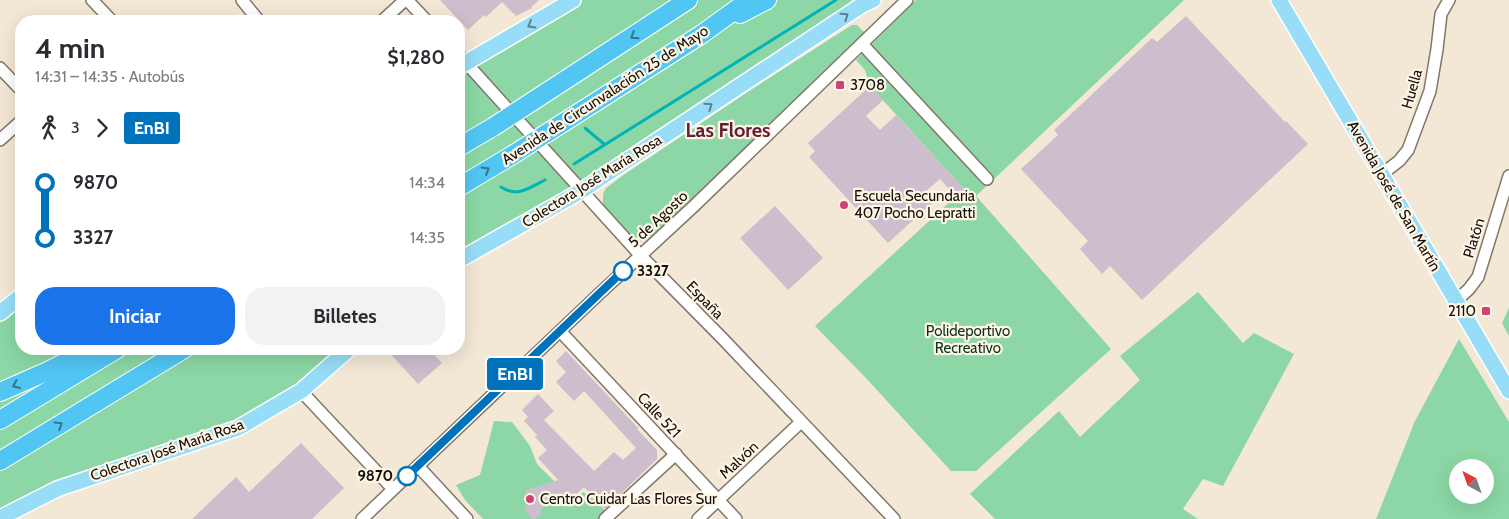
<!DOCTYPE html>
<html lang="es">
<head>
<meta charset="utf-8">
<style>
	body { margin:0; font-family:Cabin,sans-serif; background:#f2f2f3; color:#2b2b33; height:100vh; display:flex; flex-direction:column; font-size:19px; white-space:nowrap }
	* { box-sizing:border-box; margin:0 }
	p { font-size:16px; color:#7c7c81 }
	.icon { flex:none; width:28px; height:28px; fill:none; stroke:currentColor; stroke-width:2; stroke-linecap:round; stroke-linejoin:round }
	.map { position:relative; flex:1; overflow:hidden }
	.drawer { position:absolute; left:15px; top:15px; width:450px; height:340px; display:flex; flex-direction:column; background:#fff; border-radius:20px; box-shadow:0 5px 20px #0002 }
	.drawer>* { flex:none }
	.badge { padding:0 10px; border-radius:4px; font-size:18px; line-height:32px }
	.needle { width:32px; rotate:319deg }
	.controls { position:absolute; left:1449px; top:459px; display:grid; gap:10px }
	.controls a { display:grid; place-items:center; width:45px; height:45px; border-radius:50%; background:#fff; box-shadow:0 5px 20px #0002; font-size:25px }
	.map>.badge { position:absolute; translate:-50% -50%; box-shadow:0 0 0 2px #fff }
	.legs { display:flex; align-items:center; gap:8px; height:55px; padding:0 20px; font-size:16px }
	.legs p { margin-inline-start:auto }
	.overview { display:flex; align-items:center; justify-content:space-between; height:85px; padding:0 20px }
	h1 { font-size:28px; font-weight:700; line-height:38px }
	.button { display:flex; gap:10px; margin-top:auto; padding:10px 20px }
	.button a { flex:1; height:58px; border-radius:20px; background:#1a73e8; color:#fff; font-size:20px; font-weight:700; line-height:58px; text-align:center }
	.button a+a { background:#f2f2f3; color:#2b2b33 }
	ul { padding:0 20px; list-style:none }
	li { display:flex; align-items:center; gap:18px; height:55px; font-size:19px }
	li i { display:grid; place-items:center; width:8px; height:100%; margin:0 6px; background:currentColor }
	li i::after { content:''; width:12px; height:12px; margin:-6px; border:4px solid; border-radius:50%; background:#fff }
	li p { margin-inline-start:auto }
	li:first-child i { background:linear-gradient(#0000 50%,currentColor 0) }
	li:last-child i { background:linear-gradient(currentColor 50%,#0000 0) }
	.map>svg:first-child { display:block }
</style>
</head>
<body>
<div class="map">
<svg width="1509" height="519" viewBox="0 0 1509 519">
	<rect width="100%" height="100%" fill="#f3e7d5"/>
	<g fill="#8cd7a5" fill-rule="evenodd">
		<path d="M573 0H873L459 260V67Z"/>
		<path d="M916 0H1184L976 196 1111 349 976 471H951L865 377 815 326 964 189 870 86 865 70 856 60Z"/>
		<path d="M852 25H857L864 32 863 37 853 48 647 241 637 242 633 239 603 205V194L606 188 622 176 752 89Z"/>
		<path d="M1198 292 1243 343 1254 333 1294 354 1223 486 1203 479 1183 509 1198 519H995L970 494 1059 411 1080 437 1140 380 1120 356Z"/>
		<path d="M21 296V349H349L279 405 0 518V313Z"/>
		<path d="M1509 308V336L1502 323Z"/>
		<path d="M1459 339 1509 422V519H1376L1415 421ZM1458 468H1485V495H1458Z"/>
		<path d="M494 421 512 422 530 446 537 464 559 486 560 498 570 505 583 492 598 502 606 512 598 519H483L465 500 456 485 480 475Z"/>
	</g>
	<g fill="none" stroke-linecap="round" stroke-linejoin="round">
		<g stroke="#00b3b7" stroke-width="3">
			<path d="M585 128 604 144"/>
			<path d="M574 164 836 0"/>
			<path d="M501 187C518 198 528 188 545 180"/>
		</g>
	</g>
	<g fill="#cdbecd">
		<path d="M440 0H539L531 7 532 8 516 16 502 2 486 17 484 15 468 30Z"/>
		<path d="M1186 16 1285 122 1286 121 1308 144 1142 300 1110 266 1102 274 1080 249 1088 241 1021 169 1058 135 1054 130 1152 38 1157 42Z"/>
		<path d="M870 86 883 100 866 116 880 130 896 115 964 189 956 197 940 179 926 191 935 200 888 243 809 157 815 151 808 143Z"/>
		<path d="M775 206 823 258 788 290 740 238Z"/>
		<path d="M386 349H429L442 363 418 384Z"/>
		<path d="M566 351 638 428 637 429 657 450V459L605 509 584 487 568 502 560 493 540 510 542 513 535 519H533L524 510 527 507 526 490 558 480 538 458 547 450 535 437 537 435 524 421 528 417 522 410 538 394 554 411 544 420 594 471 614 452 623 460 636 448 584 391 574 401 556 382 566 372 556 361Z"/>
		<path d="M301 443 344 488 312 519H192L236 477 249 492Z"/>
	</g>
	<g fill="none" stroke-linecap="round" stroke-linejoin="round">
		<defs>
			<g id="minor">
				<path d="M92 0 112 21"/>
				<path d="M242 0 259 21"/>
				<path d="M407 0 427 21"/>
				<path d="M382 21 405 0"/>
				<path d="M862 44 987 179"/>
				<path d="M459 55 641 256 723 339 894 519"/>
				<path d="M0 68 21 90"/>
				<path d="M0 140 21 121"/>
				<path d="M1382 174 1399 161 1408 150 1430 91 1437 49 1441 14 1449 0"/>
				<path d="M1456 301 1469 289 1478 277 1509 176"/>
				<path d="M560 331 736 519"/>
				<path d="M301 391 393 489"/>
				<path d="M418 466 467 519"/>
				<path d="M362 519 599 294 694 206 907 0"/>
				<path d="M605 519 676 454"/>
				<path d="M698 519 801 422"/>
			</g>
			<g id="major">
				<path d="M1279 0 1509 391"/>
				<path d="M459 67 573 0"/>
				<path d="M459 260 581 191 862 5 873 0"/>
				<path d="M0 313 21 296"/>
				<path d="M0 518 57 489 238 428 301 391 349 349"/>
			</g>
			<g id="highway">
				<path d="M740 14 767 0"/>
				<path d="M533 101 688 0"/>
				<path d="M558 126 702 34 749 0"/>
				<path d="M459 147 493 127"/>
				<path d="M459 187 514 154"/>
				<path d="M0 392 48 371 91 349"/>
				<path d="M0 420 117 349"/>
				<path d="M0 461 184 349"/>
			</g>
		</defs>
		<use href="#minor" stroke="#827868" stroke-width="14"/>
		<use href="#major" stroke="#fff" stroke-width="18"/>
		<use href="#highway" stroke="#fff" stroke-width="20"/>
		<use href="#minor" stroke="#fff" stroke-width="11"/>
		<use href="#major" stroke="#97ddf8" stroke-width="15"/>
		<use href="#highway" stroke="#52c6f3" stroke-width="18"/>
		<defs>
			<g id="highway-bridge">
				<path d="M493 127 533 101"/>
				<path d="M514 154 558 126"/>
			</g>
		</defs>
		<use href="#highway-bridge" stroke="#fff" stroke-width="20" stroke-linecap="butt"/>
		<use href="#highway-bridge" stroke="#52c6f3" stroke-width="18"/>
	</g>
	<defs><path id="oneway-chevron" d="M-2-3.5L2.5 0L-2 3.5" fill="none" stroke-width="1.6" stroke-linecap="round" stroke-linejoin="round" transform="scale(1.25)"/></defs>
	<g stroke="#5c818d">
		<use href="#oneway-chevron" transform="translate(845 16) rotate(-34)"/>
		<use href="#oneway-chevron" transform="translate(531 25) rotate(150)"/>
		<use href="#oneway-chevron" transform="translate(709 106) rotate(-34)"/>
	</g>
	<g stroke="#36748a">
		<use href="#oneway-chevron" transform="translate(634 36) rotate(147)"/>
		<use href="#oneway-chevron" transform="translate(486 170) rotate(-31)"/>
		<use href="#oneway-chevron" transform="translate(16 385) rotate(156)"/>
		<use href="#oneway-chevron" transform="translate(59 425) rotate(-32)"/>
	</g>
	<g fill="none" stroke-linecap="round" stroke-linejoin="round">
		<defs>
			<path id="line-1" d="M407 476 623 271"/>
		</defs>
		<use href="#line-1" stroke="#fff" stroke-width="11"/>
		<use href="#line-1" stroke="#0072bc" stroke-width="8"/>
	</g>
	<g fill="#cf4373" stroke="#fff5e6" stroke-width="2">
		<rect x="835" y="80" width="10" height="10" rx="2.5"/>
		<circle cx="844" cy="205" r="5"/>
		<rect x="1481" y="306" width="10" height="10" rx="2.5"/>
		<circle cx="530" cy="499" r="5"/>
	</g>
	<g fill="#fff" stroke="#0072bc" stroke-width="2.5">
		<circle cx="623" cy="271" r="9"/>
		<circle cx="407" cy="476" r="9"/>
	</g>
	<g text-anchor="middle" stroke-width="4.5" stroke-linejoin="round" paint-order="stroke">
		<g font-size="15" fill="#14100a" stroke="#fff5e6" text-anchor="start">
			<text x="850" y="90">3708</text>
			<text x="854" y="201">Escuela Secundaria<tspan x="854" dy="17">407 Pocho Lepratti</tspan></text>
			<text x="1476" y="316" text-anchor="end">2110</text>
			<text x="540" y="504">Centro Cuidar Las Flores Sur</text>
		</g>
		<g font-size="15" fill="#14100a" stroke="#fff5e6">
			<text transform="translate(1412 89) rotate(-74)" y="5">Huella</text>
			<text transform="translate(605 95) rotate(-33)" y="5">Avenida de Circunvalación 25 de Mayo</text>
			<text transform="translate(592 181) rotate(-32)" y="5">Colectora José María Rosa</text>
			<text transform="translate(1394 196) rotate(60)" y="5">Avenida José de San Martín</text>
			<text transform="translate(658 219) rotate(-43)" y="5">5 de Agosto</text>
			<text transform="translate(1474 238) rotate(-73)" y="5">Platón</text>
			<text transform="translate(705 300) rotate(46)" y="5">España</text>
			<text transform="translate(659 415) rotate(47)" y="5">Calle 521</text>
			<text transform="translate(167 450) rotate(-19)" y="5">Colectora José María Rosa</text>
			<text transform="translate(739 460) rotate(-43)" y="5">Malvón</text>
		</g>
		<g font-size="15" font-weight="bold" fill="#14100a" stroke="#fff5e6" text-anchor="start">
			<text x="637" y="276">3327</text>
			<text x="393" y="481" text-anchor="end">9870</text>
		</g>
		<g font-size="15" fill="#0c321c" stroke="#fff5e6">
			<text x="968" y="336">Polideportivo<tspan x="968" dy="17">Recreativo</tspan></text>
		</g>
		<g font-size="20" font-weight="bold" fill="#621e34" stroke="#fff5e6">
			<text x="728" y="137">Las Flores</text>
		</g>
	</g>
</svg>
<div class="controls">
<a><svg class="needle" viewBox="-14 -14 28 28"><path d="M0-13l5 13h-10z" fill="#e53935"/><path d="M0 13l5-13h-10z" fill="#7c7c81"/></svg></a>
</div>
<b class="badge" style="left:515px;top:374px;background:#0072bc;color:#fff">EnBI</b>
<section class="drawer">
<div class="overview"><div><h1>4 min</h1><p>14:31 – 14:35 · Autobús</p></div><b>$1,280</b></div>
<div class="legs"><svg class="icon" aria-label="walk" viewBox="0 0 24 24"><circle cx="13" cy="4" r="2"/><path d="M13 8l-2 6 4 7M11 14l-3 7M7 12l3-4h3l4 4"/></svg>3<svg class="icon" aria-label="forward" viewBox="0 0 24 24"><path d="M9 5l7 7-7 7"/></svg><b class="badge" style="background:#0072bc;color:#fff">EnBI</b></div>
<ul>
<li><i style="color:#0072bc"></i><b>9870</b><p>14:34</p></li>
<li><i style="color:#0072bc"></i><b>3327</b><p>14:35</p></li>
</ul>
<div class="button"><a>Iniciar</a><a>Billetes</a></div>
</section>
</div>
</body>
</html>
